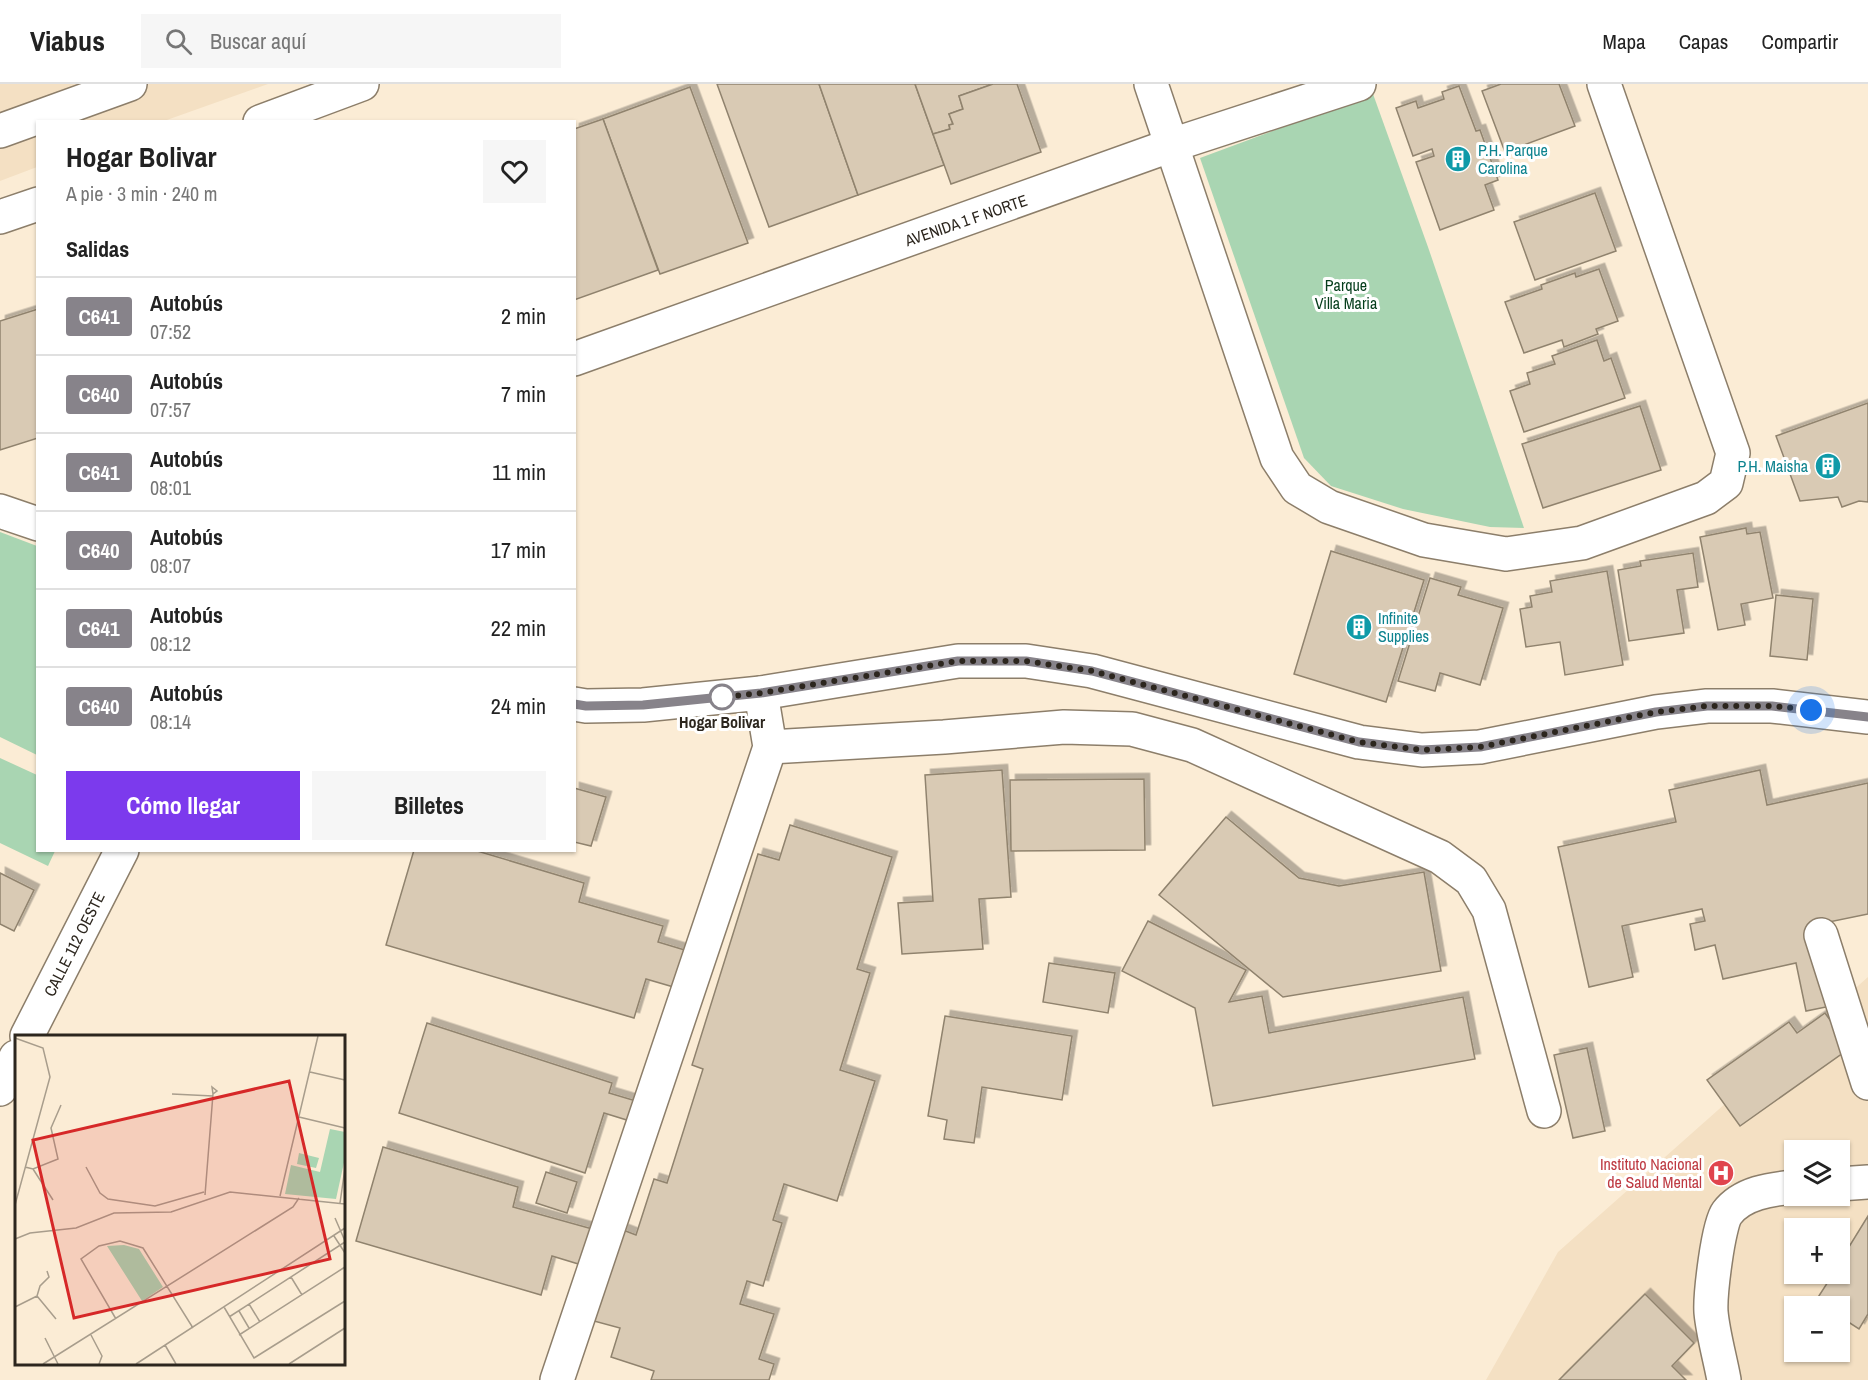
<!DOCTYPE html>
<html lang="es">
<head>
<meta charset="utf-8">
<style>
	body { margin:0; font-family:"Archivo Narrow",sans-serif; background:#f6f6f6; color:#222; height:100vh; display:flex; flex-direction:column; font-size:22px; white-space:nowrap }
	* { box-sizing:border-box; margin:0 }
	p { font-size:20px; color:#767676 }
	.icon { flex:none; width:33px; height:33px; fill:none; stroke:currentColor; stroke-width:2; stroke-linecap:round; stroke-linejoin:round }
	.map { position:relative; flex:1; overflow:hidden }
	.panel { position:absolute; left:36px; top:36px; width:540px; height:732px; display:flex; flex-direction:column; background:#fff; border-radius:0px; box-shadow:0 2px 4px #0004 }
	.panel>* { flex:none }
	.badge { padding:0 12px; border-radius:4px; font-size:21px; line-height:39px }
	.controls { position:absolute; left:1784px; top:1056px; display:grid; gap:12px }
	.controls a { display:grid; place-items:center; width:66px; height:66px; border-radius:0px; background:#fff; box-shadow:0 2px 4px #0004; font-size:30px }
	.you { position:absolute; width:30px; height:30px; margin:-15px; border:4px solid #fff; border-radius:50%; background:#1a73e8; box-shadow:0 0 0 9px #1a73e833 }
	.map>.badge { position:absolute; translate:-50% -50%; box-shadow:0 0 0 3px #fff }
	h2 { padding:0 30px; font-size:22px; line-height:54px }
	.round { display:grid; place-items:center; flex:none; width:63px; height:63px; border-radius:0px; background:#f6f6f6 }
	.overview { display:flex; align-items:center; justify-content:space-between; height:102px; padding:0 30px }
	h1 { font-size:28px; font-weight:700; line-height:45px }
	.button { display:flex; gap:12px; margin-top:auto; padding:12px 30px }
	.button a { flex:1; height:69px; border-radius:0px; background:#7c3aed; color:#fff; font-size:24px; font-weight:700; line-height:69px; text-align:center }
	.button a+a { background:#f6f6f6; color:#222 }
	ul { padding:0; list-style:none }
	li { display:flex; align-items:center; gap:18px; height:78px; padding:0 30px; border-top:2px solid #e0e0e0 }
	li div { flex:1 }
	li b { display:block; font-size:22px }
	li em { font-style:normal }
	li .badge { min-width:66px; font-weight:700; text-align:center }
	header { display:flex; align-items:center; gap:36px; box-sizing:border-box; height:84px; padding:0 30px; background:#fff; border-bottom:2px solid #e0e0e0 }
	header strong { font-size:28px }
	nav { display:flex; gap:33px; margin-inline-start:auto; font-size:21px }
	.search { width:420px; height:54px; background:#f6f6f6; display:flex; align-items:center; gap:15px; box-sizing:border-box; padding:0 21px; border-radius:0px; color:#767676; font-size:22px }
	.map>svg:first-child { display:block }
</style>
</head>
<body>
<header>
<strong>Viabus</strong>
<div class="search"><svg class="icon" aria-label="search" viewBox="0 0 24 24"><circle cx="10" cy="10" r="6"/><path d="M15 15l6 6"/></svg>Buscar aquí</div>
<nav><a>Mapa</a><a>Capas</a><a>Compartir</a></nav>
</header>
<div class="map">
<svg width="1868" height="1296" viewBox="0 0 1868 1296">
	<defs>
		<filter id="shadow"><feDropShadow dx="5.5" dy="-5.5" stdDeviation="0" flood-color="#0004"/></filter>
	</defs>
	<rect width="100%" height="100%" fill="#fbecd5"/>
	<g fill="#f4e0c3" fill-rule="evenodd">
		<path d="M0 0H268L164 37 38 38 37 83 0 97Z"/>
		<path d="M1868 893V1296H1486L1558 1168ZM1794 1066H1839V1112H1794ZM1794 1144H1839V1190H1794ZM1794 1222H1839V1268H1794Z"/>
	</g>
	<g fill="#a9d5b2">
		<path d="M1373 10 1428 163 1524 444 1490 443 1403 425 1331 402 1304 374 1200 74Z"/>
		<path d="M0 448 37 462V671L0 653Z"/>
		<path d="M0 674 37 691 38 766 55 767 48 782 0 759Z"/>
	</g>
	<g fill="#d9cab4" stroke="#90836e" stroke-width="1.5" filter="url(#shadow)">
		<path d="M717 0H819L858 111 769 143Z"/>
		<path d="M819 0H915L944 81 858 111Z"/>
		<path d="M915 0H993L959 12 963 25 949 30 953 40 949 41 950 45 933 50Z"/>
		<path d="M993 0H1017L1041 68 951 100 933 50 950 45 949 41 953 40 949 30 963 25 959 12Z"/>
		<path d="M1501 0H1559L1575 42 1505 68 1482 7Z"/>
		<path d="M1459 2 1476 47 1480 46 1498 96 1485 101 1494 126 1440 146 1416 78 1434 72 1432 65 1413 72 1396 24 1416 17 1418 24 1444 15 1442 8Z"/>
		<path d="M690 3 748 159 660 190 603 35Z"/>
		<path d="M603 35 658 186 574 216V45Z"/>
		<path d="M1595 109 1616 167 1535 196 1514 138Z"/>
		<path d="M1599 185 1618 237 1596 245 1598 250 1564 263 1562 256 1524 269 1505 218 1542 205 1541 201 1575 189 1576 193Z"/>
		<path d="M38 225V354L0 366V237Z"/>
		<path d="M1597 256 1604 277 1611 274 1625 314 1524 348 1510 307 1530 300 1527 289 1555 280 1552 272Z"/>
		<path d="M1868 319V418L1859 417 1842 423 1838 413 1800 417 1776 352Z"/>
		<path d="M1640 322 1661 386 1543 424 1522 360Z"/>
		<path d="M1746 444 1747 450 1760 448 1773 514 1741 520 1745 541 1718 546 1700 453Z"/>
		<path d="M1331 467 1424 496 1386 618 1294 590Z"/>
		<path d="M1693 469 1698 503 1677 506 1684 549 1629 557 1618 486 1641 482 1640 477Z"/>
		<path d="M1607 487 1623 581 1565 591 1560 558 1526 563 1520 525 1532 523 1530 512 1552 508 1550 497Z"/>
		<path d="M1430 494 1461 503 1458 511 1503 524 1480 601 1440 589 1435 607 1398 597Z"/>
		<path d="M1776 511 1813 515 1807 576 1770 572Z"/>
		<path d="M1002 686 1011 813 979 815 983 865 902 870 898 819 933 817 925 691Z"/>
		<path d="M1760 686 1767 721 1868 699V830L1814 841 1831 922 1806 927 1796 879 1723 895 1715 861 1695 866 1690 840 1705 837 1702 825 1622 842 1633 893 1589 903 1558 763 1676 738 1669 706Z"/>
		<path d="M1144 695 1145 766 1011 767 1010 696Z"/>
		<path d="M574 704 606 713 591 762 574 758Z"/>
		<path d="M1226 733 1299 794 1339 802 1424 788 1441 887 1283 913 1159 811Z"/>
		<path d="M790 741 892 773 857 885 870 889 840 986 875 997 837 1117 784 1100 773 1136 782 1139 763 1202 747 1197 740 1220 774 1230 759 1275 774 1280 769 1296H651L654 1287 611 1273 620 1244 594 1237 623 1146 636 1151 654 1095 667 1099 703 985 692 981 758 770 779 776Z"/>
		<path d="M414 766H474L584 799 579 818 663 842 658 858 688 867 677 904 646 895 634 934 386 861Z"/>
		<path d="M0 789 34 806 14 847 0 840Z"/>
		<path d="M1148 837 1246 886 1229 918 1262 912 1269 949 1463 913 1475 975 1213 1022 1195 924 1122 887Z"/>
		<path d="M1049 879 1115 889 1108 929 1043 918Z"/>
		<path d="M1825 929 1850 964 1740 1042 1707 996 1789 938 1797 949Z"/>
		<path d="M945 932 1072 952 1062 1016 982 1003 974 1059 944 1055 947 1036 928 1032Z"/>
		<path d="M427 939 612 999 609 1009 636 1017 630 1037 604 1029 585 1089 399 1029Z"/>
		<path d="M1587 964 1605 1047 1573 1054 1554 971Z"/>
		<path d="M383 1063 518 1103 513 1123 596 1146 585 1182 552 1172 541 1211 356 1157Z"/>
		<path d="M546 1088 577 1098 567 1129 536 1119Z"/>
		<path d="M1868 1132V1230L1859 1245 1839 1232V1222H1823L1815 1218 1833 1190H1839V1179Z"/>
		<path d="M1645 1210 1694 1259 1672 1282 1686 1296H1559Z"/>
	</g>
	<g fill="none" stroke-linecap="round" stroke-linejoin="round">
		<defs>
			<g id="minor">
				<path d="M1151 0 1277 374 1297 404 1329 423 1424 456 1506 470 1582 459 1706 414 1726 399 1733 369 1604 0"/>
				<path d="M0 47 130 0"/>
				<path d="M574 275 1172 61 1359 0"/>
				<path d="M0 427 38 440"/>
				<path d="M574 620 586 622 643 621 761 609 958 577H1026L1092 587 1359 658 1422 666 1480 663 1656 628 1707 622H1772L1868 633"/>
				<path d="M770 663 944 653 1064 643 1132 645 1192 661 1440 773 1471 796 1489 826 1544 1027"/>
				<path d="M1821 851 1868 999"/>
				<path d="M27 952 122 766"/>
				<path d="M0 1005 16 973"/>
				<path d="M1839 1100 1868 1098"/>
				<path d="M557 1296 770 663 761 609"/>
				<path d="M1724 1296C1720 1274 1713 1250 1711 1228 1710 1211 1718 1141 1727 1129 1742 1109 1771 1105 1794 1103"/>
			</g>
			<g id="major">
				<path d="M260 38 362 0"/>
				<path d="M0 133 38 120"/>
			</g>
		</defs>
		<use href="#minor" stroke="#8c7e6a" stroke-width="36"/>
		<use href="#major" stroke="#8c7e6a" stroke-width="36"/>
		<use href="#minor" stroke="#fff" stroke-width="33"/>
		<use href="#major" stroke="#fff" stroke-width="33"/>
	</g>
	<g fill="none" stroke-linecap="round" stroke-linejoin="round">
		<defs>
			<path id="line" d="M574 620 586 622 643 621 761 609 958 577H1026L1092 587 1359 658 1422 666 1480 663 1656 628 1707 622H1772L1868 633"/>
		</defs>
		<use href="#line" stroke="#fff" stroke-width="14"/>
		<use href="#line" stroke="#87838a" stroke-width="9"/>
		<path stroke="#2c261e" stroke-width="6" stroke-dasharray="0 10.8" d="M722 613 714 614 761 609 958 577H1026L1092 587 1359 658 1422 666 1480 663 1656 628 1707 622H1772L1811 626"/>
	</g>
	<defs>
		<symbol id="building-disc" viewBox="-11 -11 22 22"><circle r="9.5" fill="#0f9aa8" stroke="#fff"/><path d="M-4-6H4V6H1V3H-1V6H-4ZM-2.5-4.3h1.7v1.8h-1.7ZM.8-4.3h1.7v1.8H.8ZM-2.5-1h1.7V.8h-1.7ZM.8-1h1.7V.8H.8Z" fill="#fff"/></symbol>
		<symbol id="hospital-disc" viewBox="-11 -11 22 22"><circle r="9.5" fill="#e0444e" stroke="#fff"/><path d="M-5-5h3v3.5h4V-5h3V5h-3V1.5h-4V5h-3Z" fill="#fff"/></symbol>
	</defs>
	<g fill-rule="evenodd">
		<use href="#building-disc" x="1443" y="60" width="30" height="30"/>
		<use href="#building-disc" x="1813" y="367" width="30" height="30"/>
		<use href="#building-disc" x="1344" y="528" width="30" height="30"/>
		<use href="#hospital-disc" x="1706" y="1074" width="30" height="30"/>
	</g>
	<circle fill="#fff" stroke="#87838a" stroke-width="3" cx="722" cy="613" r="12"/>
	<g text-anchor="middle" stroke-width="6" stroke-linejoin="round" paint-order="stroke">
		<g font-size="16" fill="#0d838f" stroke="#fff" text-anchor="start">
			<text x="1478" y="72">P.H. Parque<tspan x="1478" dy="18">Carolina</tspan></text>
			<text x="1808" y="388" text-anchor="end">P.H. Maisha</text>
			<text x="1378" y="540">Infinite<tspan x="1378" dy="18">Supplies</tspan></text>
		</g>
		<g font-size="16" fill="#2c261e" stroke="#fff">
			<text transform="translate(966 136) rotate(-19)" y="6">AVENIDA 1 F NORTE</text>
			<text transform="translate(74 860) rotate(-63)" y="6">CALLE 112 OESTE</text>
		</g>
		<g font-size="16" fill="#053d1b" stroke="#fff">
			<text x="1346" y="207">Parque<tspan x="1346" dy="18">Villa Maria</tspan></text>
		</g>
		<g font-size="16" font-weight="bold" fill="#2c261e" stroke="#fff">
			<text x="722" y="644">Hogar Bolivar</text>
		</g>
		<g font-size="16" fill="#be3a42" stroke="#fff" text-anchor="end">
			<text x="1702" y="1086">Instituto Nacional<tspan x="1702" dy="18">de Salud Mental</tspan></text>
		</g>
	</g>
	<g transform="translate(15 951)">
		<rect width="330" height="330" fill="#fbecd5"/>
		<path d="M315 94 330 97V123L321 164 270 159 276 130 305 137ZM284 118 304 123 301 133 282 129ZM109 210 124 214 148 252 127 266 92 211Z" fill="#a9d5b2"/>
		<path fill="none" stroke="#a89d8c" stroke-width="1.5" d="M0 3 28 13 35 42 0 170M295 37 330 45M157 59 198 61M284 82 330 93M10 132 18 134 43 124 36 93 46 70M71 132 85 158 93 164 140 171 189 157M18 134 38 165M190 160 198 59 202 56 197 52 198 59M265 161 303 1M325 168 330 133M320 183 330 206M319 201 330 218M0 204 15 198 61 193 99 178 156 177 215 157 330 169M276 242 287 260M22 261 25 251 34 242 32 236M234 269 245 287M0 272 22 261 41 284M209 272 239 323 330 266M224 276 234 293M214 282 330 207M101 284 66 224 84 211 105 206 128 213 178 293M76 300 87 321 84 329M224 300 330 232M30 303 43 329M150 310 161 329M28 329 278 172 284 163M121 329 330 193M274 329 330 293"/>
		<path fill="#d62828" fill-opacity="0.15" stroke="#d62828" stroke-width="3" d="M274 46 315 224 59 283 18 105Z"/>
		<rect width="330" height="330" fill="none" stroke="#2c261e" stroke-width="3"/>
	</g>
</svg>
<div class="controls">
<a><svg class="icon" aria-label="layers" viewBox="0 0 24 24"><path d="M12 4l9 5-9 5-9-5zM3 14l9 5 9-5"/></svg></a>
<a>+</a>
<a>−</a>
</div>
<div class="you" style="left:1811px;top:626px"></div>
<section class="panel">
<div class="overview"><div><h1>Hogar Bolivar</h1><p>A pie · 3 min · 240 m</p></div><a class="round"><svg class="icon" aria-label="heart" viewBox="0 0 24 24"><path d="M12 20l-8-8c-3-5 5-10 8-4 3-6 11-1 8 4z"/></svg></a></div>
<h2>Salidas</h2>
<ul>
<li><span class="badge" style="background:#87838a;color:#fff">C641</span><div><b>Autobús</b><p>07:52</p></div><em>2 min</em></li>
<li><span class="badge" style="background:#87838a;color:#fff">C640</span><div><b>Autobús</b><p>07:57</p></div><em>7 min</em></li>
<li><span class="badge" style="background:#87838a;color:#fff">C641</span><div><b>Autobús</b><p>08:01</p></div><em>11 min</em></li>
<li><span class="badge" style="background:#87838a;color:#fff">C640</span><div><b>Autobús</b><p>08:07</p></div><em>17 min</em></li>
<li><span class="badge" style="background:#87838a;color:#fff">C641</span><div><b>Autobús</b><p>08:12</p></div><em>22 min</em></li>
<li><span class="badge" style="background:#87838a;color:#fff">C640</span><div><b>Autobús</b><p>08:14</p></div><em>24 min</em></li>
</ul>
<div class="button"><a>Cómo llegar</a><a>Billetes</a></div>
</section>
</div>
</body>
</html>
